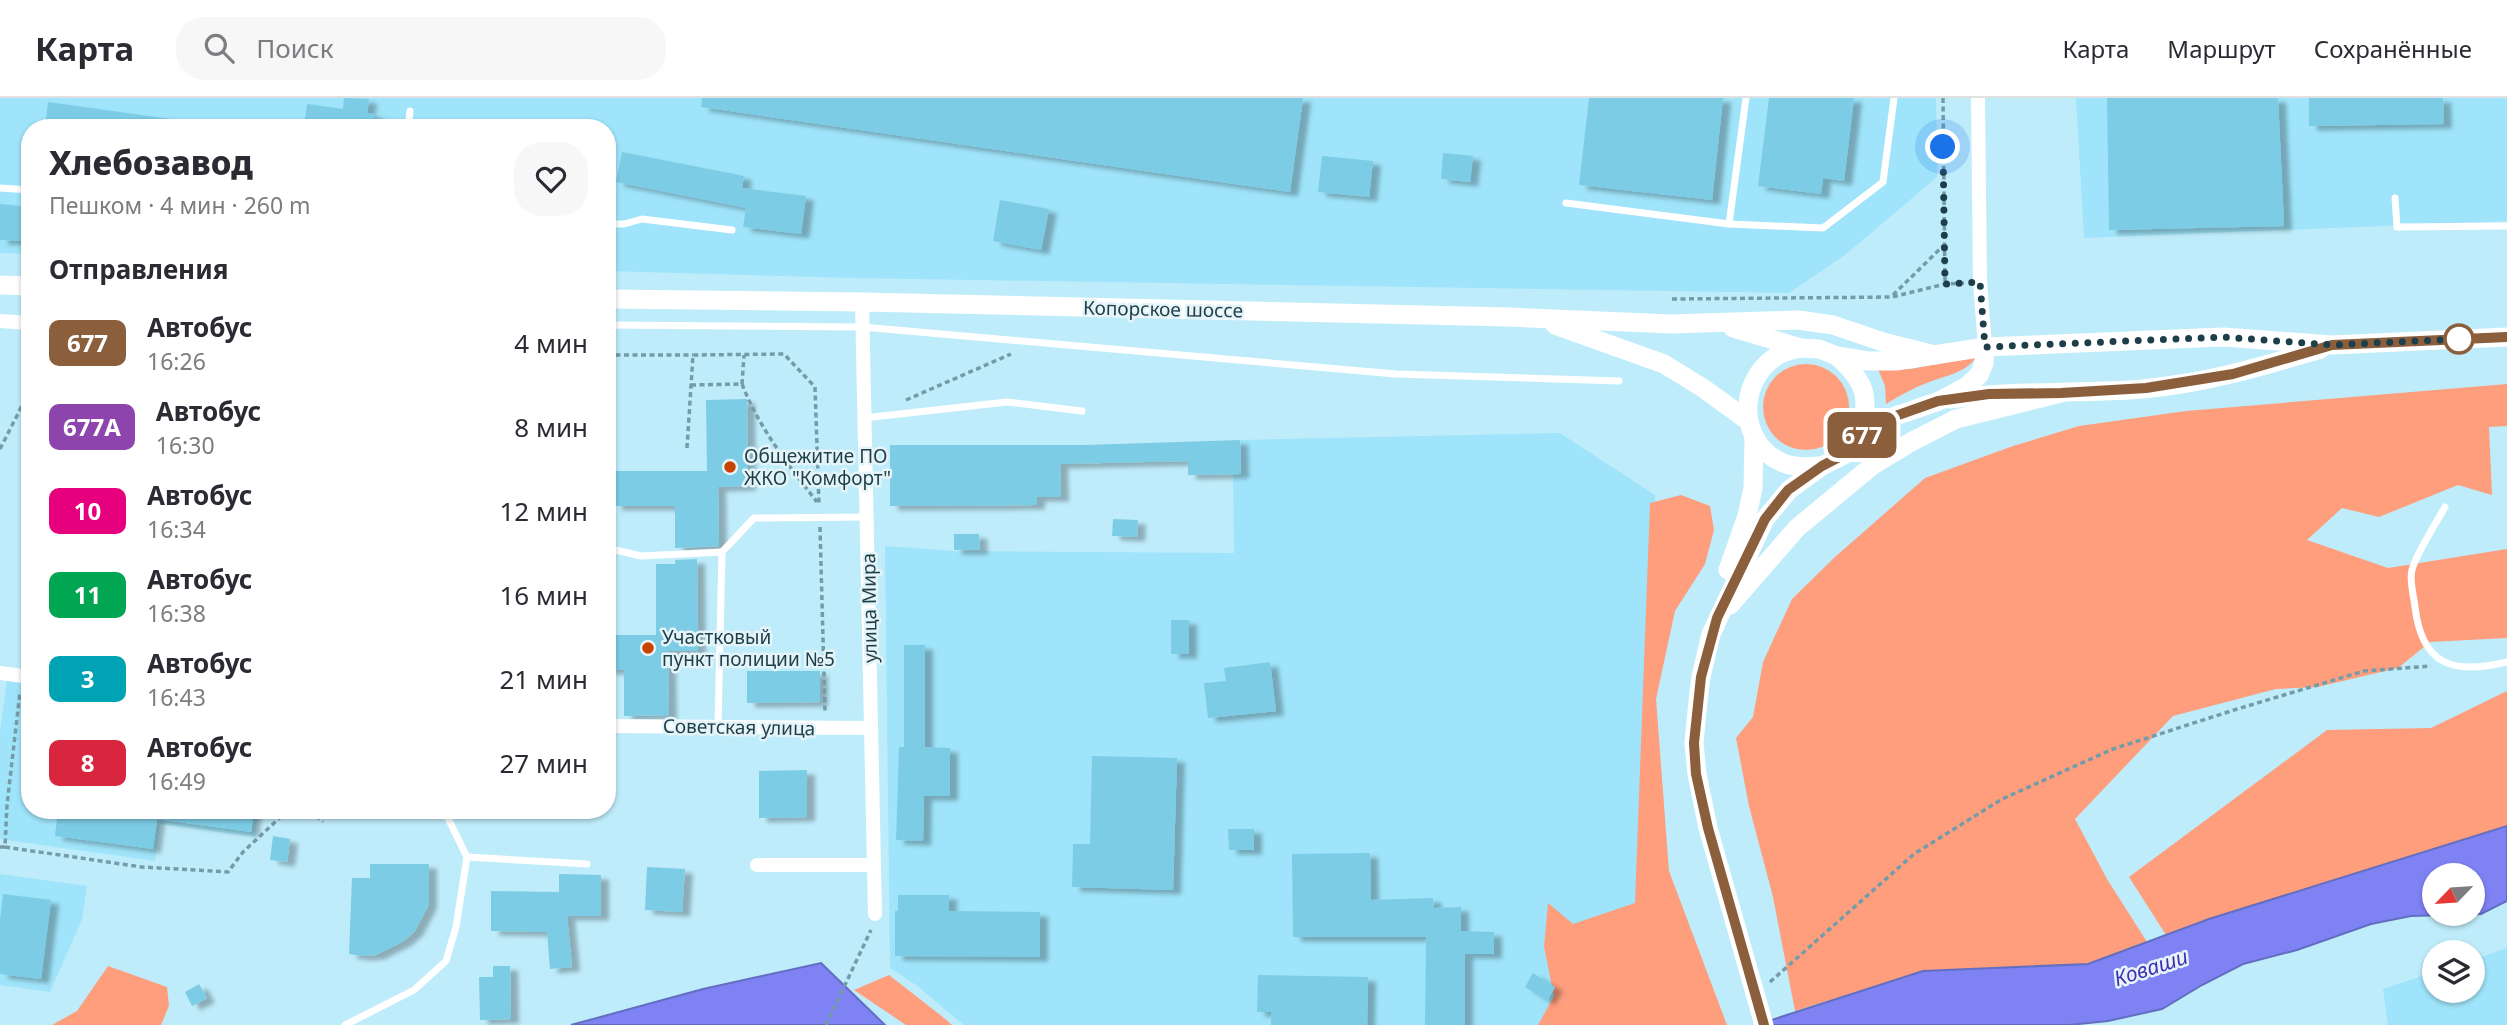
<!DOCTYPE html>
<html lang="ru">
<head>
<meta charset="utf-8">
<style>
	body { margin:0; font-family:"Noto Sans",sans-serif; background:#f7f7f7; color:#2b2b33; height:100vh; display:flex; flex-direction:column; font-size:26px; white-space:nowrap }
	* { box-sizing:border-box; margin:0 }
	p { font-size:23px; color:#7c7c81 }
	.icon { flex:none; width:38px; height:38px; fill:none; stroke:currentColor; stroke-width:2; stroke-linecap:round; stroke-linejoin:round }
	.map { position:relative; flex:1; overflow:hidden }
	.panel { position:absolute; left:21px; top:21px; width:595px; height:700px; display:flex; flex-direction:column; background:#fff; border-radius:28px; box-shadow:0 2px 5px #0004 }
	.panel>* { flex:none }
	.badge { padding:0 14px; border-radius:10px; font-size:24px; line-height:46px }
	.needle { width:46px; rotate:245deg }
	.buttons { position:absolute; left:2422px; top:765px; display:grid; gap:14px }
	.buttons a { display:grid; place-items:center; width:63px; height:63px; border-radius:50%; background:#fff; box-shadow:0 2px 5px #0004; font-size:35px }
	.you { position:absolute; width:35px; height:35px; margin:-18px; border:5px solid #fff; border-radius:50%; background:#1a73e8; box-shadow:0 0 0 10px #1a73e833 }
	.map>.badge { position:absolute; translate:-50% -50%; box-shadow:0 0 0 4px #fff }
	h2 { padding:0 28px; font-size:26px; line-height:63px }
	.round { display:grid; place-items:center; flex:none; width:74px; height:74px; border-radius:28px; background:#f7f7f7 }
	.headline { display:flex; align-items:center; justify-content:space-between; height:119px; padding:0 28px }
	h1 { font-size:33px; font-weight:800; line-height:52px }
	ul { padding:0; list-style:none }
	li { display:flex; align-items:center; gap:21px; height:84px; padding:0 28px }
	li div { flex:1 }
	li b { display:block; font-size:26px }
	li em { font-style:normal }
	li .badge { min-width:77px; font-weight:700; text-align:center }
	header { display:flex; align-items:center; gap:42px; box-sizing:border-box; height:98px; padding:0 35px; background:#fff; border-bottom:2px solid #e1e1e2 }
	header strong { font-size:33px }
	nav { display:flex; gap:38px; margin-inline-start:auto; font-size:24px }
	.search { width:490px; height:63px; background:#f7f7f7; display:flex; align-items:center; gap:18px; box-sizing:border-box; padding:0 24px; border-radius:28px; color:#7c7c81; font-size:26px }
	.map>svg:first-child { display:block }
</style>
</head>
<body>
<header>
<strong>Карта</strong>
<div class="search"><svg class="icon" aria-label="search" viewBox="0 0 24 24"><circle cx="10" cy="10" r="6"/><path d="M15 15l6 6"/></svg>Поиск</div>
<nav><a>Карта</a><a>Маршрут</a><a>Сохранённые</a></nav>
</header>
<div class="map">
<svg width="2507" height="927" viewBox="0 0 2507 927">
	<defs>
		<filter id="shadow"><feDropShadow dx="8" dy="4.5" stdDeviation="2" flood-color="#0004"/></filter>
	</defs>
	<rect width="100%" height="100%" fill="#bfecfb"/>
	<g fill="#9fe4fa">
		<path d="M0 0H1936L1937 79 1845 157 1789 195 854 180 607 173V30H30V156L0 155Z"/>
		<path d="M2076 0H2507V123L2084 140Z"/>
		<path d="M1560 335 1655 397 1654 832 1551 927H964L916 887 890 870 885 448 954 453 1234 455 1233 376 1241 375 1240 342Z"/>
		<path d="M7 582 30 586V712H258L255 739 160 726 155 763 0 741V635Z"/>
		<path d="M0 776 87 788 82 821 50 894 0 887Z"/>
		<path d="M2507 850V927H2388L2383 891 2434 874V892H2473V862Z"/>
	</g>
	<g fill="#fe9e7d">
		<path d="M1977 258C1965 276 1946 277 1927 285 1913 290 1899 298 1886 306L1885 288 1878 271H1911Z"/>
		<circle cx="1806" cy="309" r="43"/>
		<path d="M2507 286V328L2489 329 2492 397 2458 387 2379 419 2342 410 2307 442 2388 470 2507 451V540L2430 544 2398 570 2317 589 2276 591 2173 618 2075 721 2107 781 2147 844 2088 866 1923 873 1795 913 1773 799 1749 708 1736 640 1753 619 1763 564 1792 501 1835 459 1925 380 2013 348 2079 328 2186 313Z"/>
		<path d="M1681 397 1710 408 1714 432 1705 466 1675 513 1656 601 1669 773 1727 927H1538L1554 898 1544 849 1548 805 1573 826 1635 805 1650 405Z"/>
		<path d="M2507 593V728L2209 821 2166 837 2129 779 2327 632 2431 630Z"/>
		<path d="M108 868 167 889 169 908 161 927H52L77 913Z"/>
		<path d="M889 877 944 920 952 927H906L854 892Z"/>
	</g>
	<g fill="#7f82f3" stroke="#626ec0" stroke-width="2" fill-rule="evenodd">
		<path d="M2507 728V803L2481 816 2411 818 2371 826 2297 852 2243 866 2202 887 2162 911 2108 923 2069 927H1756L1923 873 2088 866 2209 821ZM2434 777H2473V816H2434Z"/>
		<path d="M821 865 885 927H571L703 891Z"/>
	</g>
	<g fill="#7dcce5" filter="url(#shadow)">
		<path d="M344 0 369 1 367 15 375 16 373 30H304L307 6 343 11Z"/>
		<path d="M702 0H1303L1290 94 701 9Z"/>
		<path d="M1589 0H1723L1712 102 1579 87Z"/>
		<path d="M1769 0H1854L1844 83 1823 80 1821 96 1758 88Z"/>
		<path d="M2107 0H2278L2284 128 2109 132Z"/>
		<path d="M2309 0H2443L2444 26 2309 28Z"/>
		<path d="M48 4 170 21 169 30H45Z"/>
		<path d="M622 54 744 78 742 90 806 98 801 136 743 129 746 110 616 84Z"/>
		<path d="M1443 55 1473 58 1470 84 1441 81Z"/>
		<path d="M1322 58 1373 63 1369 99 1318 94Z"/>
		<path d="M1000 102 1049 111 1041 152 993 143Z"/>
		<path d="M0 106 30 109V143L0 142Z"/>
		<path d="M747 301 748 388 718 389 719 448 675 450V408H614L613 373H707L706 302Z"/>
		<path d="M1240 342 1241 376 1188 377V363L1060 366 1061 399H1037V407L890 408V347H1085Z"/>
		<path d="M1113 421 1138 422 1137 439 1112 438Z"/>
		<path d="M954 436H979L980 452H954Z"/>
		<path d="M697 461 698 553H668L669 617 624 618V572H607V537H656V466H675V462Z"/>
		<rect x="1171" y="522" width="18" height="34"/>
		<path d="M904 547H925V649L950 650V698H924L923 743 896 742 899 649H904Z"/>
		<path d="M1270 564 1276 613 1208 620 1204 585 1226 583 1224 570Z"/>
		<path d="M747 573H820V604L747 605Z"/>
		<path d="M1092 658 1177 660 1173 792 1072 789 1073 746H1090Z"/>
		<path d="M807 672V719L759 720V673Z"/>
		<path d="M58 712H254L251 734 157 721 153 751 55 738Z"/>
		<path d="M1228 731H1254V752H1229Z"/>
		<path d="M273 738 290 741 287 764 270 762Z"/>
		<path d="M1370 755 1371 802 1433 800 1434 810 1461 809V833L1494 834V856H1465V927H1425L1426 839H1293L1292 756Z"/>
		<path d="M370 766H429V806L415 833 404 843 376 857 362 858 349 856 352 780H370Z"/>
		<path d="M647 769 685 771 682 814 645 812Z"/>
		<path d="M559 776 601 777V818H567L572 869 550 871 547 834 491 833V793L559 794Z"/>
		<path d="M3 796 51 802 41 881 0 876V823Z"/>
		<path d="M898 797H949V813L1040 814V859L895 858V813H898Z"/>
		<path d="M493 868H510L511 921 480 922 479 879H493Z"/>
		<path d="M1533 875 1555 889 1547 903 1525 889Z"/>
		<path d="M1258 877 1368 879 1367 927H1271V914H1257Z"/>
		<path d="M199 886 207 900 192 908 185 894Z"/>
	</g>
	<g fill="none" stroke-linecap="round" stroke-linejoin="round">
		<g stroke="#749ba8" stroke-width="3.5" stroke-dasharray="5 3.5" stroke-linecap="butt">
			<path d="M1943 0 1945 186"/>
			<path d="M1893 197 1944 147"/>
			<path d="M1672 201 1892 199 1945 186 1964 185"/>
			<path d="M607 257H693"/>
			<path d="M742 286 744 257"/>
			<path d="M691 287 742 286C759 330 789 368 817 404"/>
			<path d="M906 302 1011 256"/>
			<path d="M687 350 693 257 784 256 815 289 819 407"/>
			<path d="M0 351 30 292"/>
			<path d="M820 429 825 614"/>
			<path d="M310 712 323 724"/>
			<path d="M0 749H5L7 707 20 594"/>
			<path d="M5 749 142 769 228 774 243 754 288 712"/>
			<path d="M1770 884 1914 756 2002 701 2113 651 2234 612 2364 573 2431 568"/>
			<path d="M826 927 871 832"/>
		</g>
		<g stroke="#fff" stroke-width="7">
			<path d="M408 30 410 13"/>
			<path d="M0 90 30 92"/>
			<path d="M2395 100 2397 129 2507 128"/>
			<path d="M1566 105 1729 126 1823 130 1883 84 1894 0"/>
			<path d="M607 126H624L642 121 732 132"/>
			<path d="M1729 126 1746 0"/>
			<path d="M607 227 862 229 1396 276 1619 283"/>
			<path d="M864 320 1007 304 1082 313"/>
			<path d="M2445 409C2436 425 2416 456 2412 472 2409 482 2414 499 2415 509 2422 568 2454 577 2507 564"/>
			<path d="M607 450 641 458 722 454"/>
			<path d="M718 628 722 454 754 420 867 419"/>
			<path d="M467 759 587 766"/>
			<path d="M345 927 414 892 446 863 456 829 467 759 444 712"/>
		</g>
		<g stroke="#fff" stroke-width="14">
			<path d="M1978 0 1980 184 1985 249"/>
			<path d="M862 204 875 816"/>
			<path d="M0 223 30 225"/>
			<path d="M0 575 30 579"/>
			<path d="M607 628 871 630"/>
			<path d="M757 767H874"/>
		</g>
		<g stroke="#fff" stroke-width="19">
			<path d="M0 187 30 188"/>
			<path d="M607 201 862 204 1509 219 1672 226 1798 222 1833 227 1883 244 1935 257"/>
			<path d="M1555 227 1664 266 1703 290 1747 322"/>
			<path d="M1733 230 1801 250 1819 251 1837 258 1868 263H1896L1985 249 2223 239 2332 247 2507 239"/>
			<path d="M1801 250C1792 252 1782 254 1775 259 1737 285 1738 346 1783 365 1796 370 1808 369 1821 368"/>
			<path d="M1837 258C1866 284 1871 300 1859 338"/>
			<path d="M1950 301C2014 292 2079 296 2143 291 2204 286 2262 268 2321 251"/>
			<path d="M1728 472 1747 418 1753 390 1754 339"/>
			<path d="M1730 507 1797 430 1873 367 1911 344 1956 321 2061 295"/>
			<path d="M1764 927 1708 730 1697 676 1694 645 1698 603 1701 579 1711 536 1765 421 1789 392 1822 368 1844 357 1859 338 1887 321 1939 303 1967 288 1979 277 1984 265 1985 249"/>
		</g>
	</g>
	<g fill="none" stroke-linecap="round" stroke-linejoin="round">
		<defs>
			<path id="line" d="M1764 927 1708 730 1696 676 1694 645 1701 579 1717 520 1765 421 1788 392 1822 368 1843 357 1859 338 1887 321 1938 303 1989 296 2061 295 2146 290 2233 276 2332 247 2507 239"/>
		</defs>
		<use href="#line" stroke="#fff" stroke-width="16"/>
		<use href="#line" stroke="#8b5e3c" stroke-width="10"/>
		<path stroke="#1e3f49" stroke-width="7" stroke-dasharray="0 12.6" d="M1943 49 1945 186 1980 184 1985 249 2223 239 2332 247 2459 241"/>
	</g>
	<circle fill="#fff" stroke="#8b5e3c" stroke-width="3.5" cx="2459" cy="241" r="14"/>
	<g fill="#c94400" stroke="#e5f4f8" stroke-width="2.5">
		<circle cx="730" cy="369" r="7"/>
		<circle cx="648" cy="550" r="7"/>
	</g>
	<g text-anchor="middle" stroke-width="5" stroke-linejoin="round" paint-order="stroke">
		<g font-size="19" fill="#1e3f49" stroke="#e5f4f8">
			<text transform="translate(1163 211) rotate(1)" y="7">Копорское шоссе</text>
			<text transform="translate(869 510) rotate(-91)" y="7">улица Мира</text>
			<text transform="translate(739 629) rotate(1)" y="7">Советская улица</text>
		</g>
		<g font-size="19" fill="#1e3f49" stroke="#e5f4f8" text-anchor="start">
			<text x="744" y="365">Общежитие ПО<tspan x="744" dy="22">ЖКО "Комфорт"</tspan></text>
			<text x="662" y="546">Участковый<tspan x="662" dy="22">пункт полиции №5</tspan></text>
		</g>
		<g font-size="21" font-style="italic" fill="#402fb2" stroke="#e5f4f8">
			<text transform="translate(2151 870) rotate(-18)" y="7">Коваши</text>
		</g>
	</g>
</svg>
<div class="buttons">
<a><svg class="needle" viewBox="-14 -14 28 28"><path d="M0-13l5 13h-10z" fill="#e53935"/><path d="M0 13l5-13h-10z" fill="#7c7c81"/></svg></a>
<a><svg class="icon" aria-label="layers" viewBox="0 0 24 24"><path d="M12 4l9 5-9 5-9-5zM3 14l9 5 9-5"/></svg></a>
</div>
<div class="you" style="left:1943px;top:49px"></div>
<b class="badge" style="left:1862px;top:337px;background:#8b5e3c;color:#fff">677</b>
<section class="panel">
<div class="headline"><div><h1>Хлебозавод</h1><p>Пешком · 4 мин · 260 m</p></div><a class="round"><svg class="icon" aria-label="heart" viewBox="0 0 24 24"><path d="M12 20l-8-8c-3-5 5-10 8-4 3-6 11-1 8 4z"/></svg></a></div>
<h2>Отправления</h2>
<ul>
<li><span class="badge" style="background:#8b5e3c;color:#fff">677</span><div><b>Автобус</b><p>16:26</p></div><em>4 мин</em></li>
<li><span class="badge" style="background:#8e44ad;color:#fff">677А</span><div><b>Автобус</b><p>16:30</p></div><em>8 мин</em></li>
<li><span class="badge" style="background:#e6007e;color:#fff">10</span><div><b>Автобус</b><p>16:34</p></div><em>12 мин</em></li>
<li><span class="badge" style="background:#00a651;color:#fff">11</span><div><b>Автобус</b><p>16:38</p></div><em>16 мин</em></li>
<li><span class="badge" style="background:#00a3b4;color:#fff">3</span><div><b>Автобус</b><p>16:43</p></div><em>21 мин</em></li>
<li><span class="badge" style="background:#d7263d;color:#fff">8</span><div><b>Автобус</b><p>16:49</p></div><em>27 мин</em></li>
</ul>
</section>
</div>
</body>
</html>
